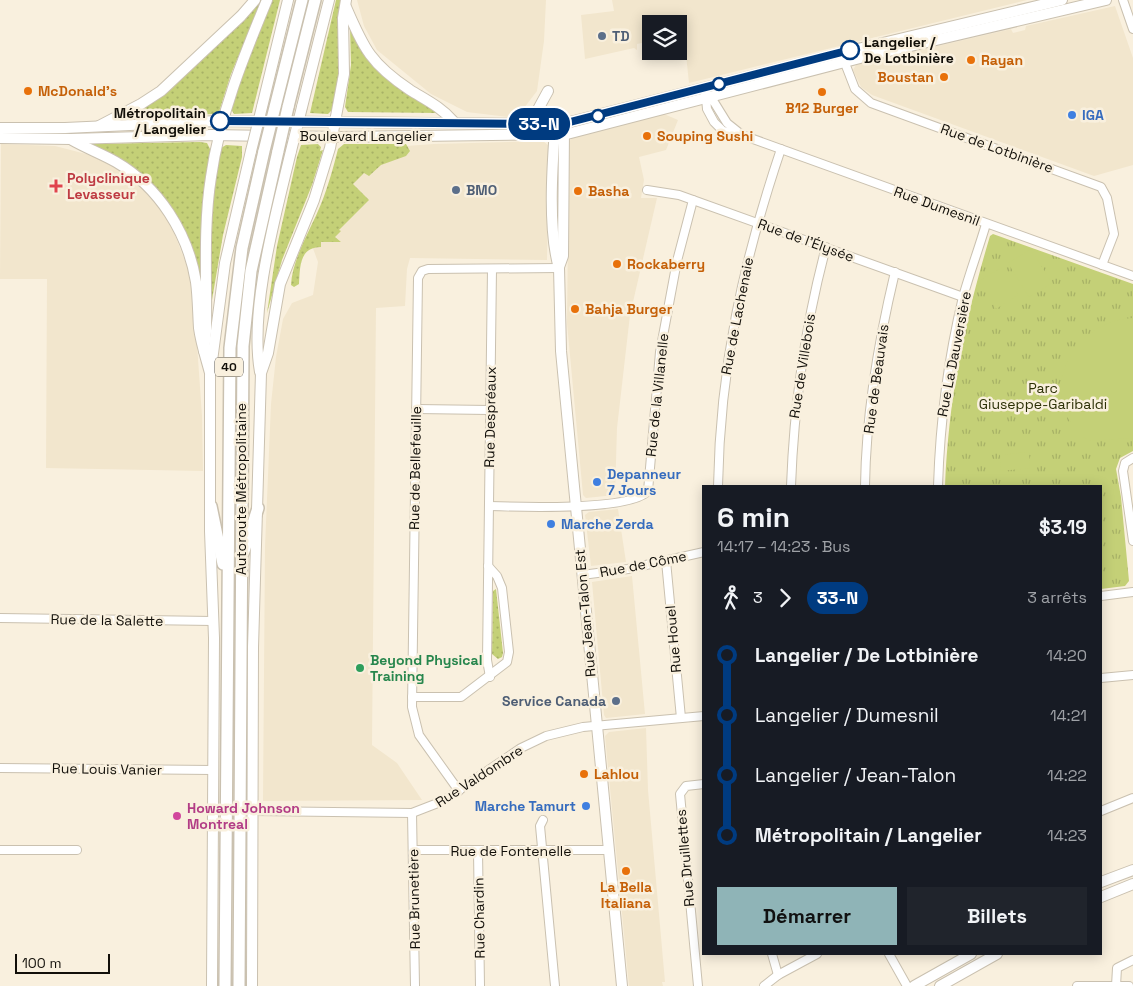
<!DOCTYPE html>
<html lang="fr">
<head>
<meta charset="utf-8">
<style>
	body { margin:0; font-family:"Space Grotesk",sans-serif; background:#20242c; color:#f1f3f6; height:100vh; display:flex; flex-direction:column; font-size:19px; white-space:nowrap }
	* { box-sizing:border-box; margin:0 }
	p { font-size:16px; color:#9ea1a6 }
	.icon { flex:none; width:28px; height:28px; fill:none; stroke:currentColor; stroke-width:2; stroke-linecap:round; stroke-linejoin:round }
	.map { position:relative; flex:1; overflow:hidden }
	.panel { position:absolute; left:702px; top:485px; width:400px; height:470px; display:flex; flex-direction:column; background:#171b24; border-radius:0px; box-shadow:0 2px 12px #0003 }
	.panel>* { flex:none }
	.badge { padding:0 10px; border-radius:16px; font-size:18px; line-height:32px }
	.controls { position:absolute; left:642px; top:15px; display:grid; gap:10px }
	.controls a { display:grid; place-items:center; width:45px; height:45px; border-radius:0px; background:#171b24; box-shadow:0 2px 12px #0003; font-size:25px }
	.scale { position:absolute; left:15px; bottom:12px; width:95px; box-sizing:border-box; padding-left:5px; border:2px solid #120f09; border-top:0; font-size:14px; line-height:18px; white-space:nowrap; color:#120f09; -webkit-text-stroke:4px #f9f0de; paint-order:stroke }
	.map>.badge { position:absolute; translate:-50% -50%; box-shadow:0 0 0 2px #fff }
	.legs { display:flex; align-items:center; gap:8px; height:55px; padding:0 15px; font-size:16px }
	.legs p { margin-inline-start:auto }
	.overview { display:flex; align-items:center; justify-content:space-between; height:85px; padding:0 15px }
	h1 { font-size:28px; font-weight:700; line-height:38px }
	.cta { display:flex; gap:10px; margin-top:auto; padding:10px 15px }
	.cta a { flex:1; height:58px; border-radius:0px; background:#8fb4b7; color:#111; font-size:20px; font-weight:700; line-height:58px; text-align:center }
	.cta a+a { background:#20242c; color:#f1f3f6 }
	ul { padding:0 15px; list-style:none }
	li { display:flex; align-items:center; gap:18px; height:60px; font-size:19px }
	li i { display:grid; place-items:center; width:8px; height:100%; margin:0 6px; background:currentColor }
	li i::after { content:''; width:12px; height:12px; margin:-6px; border:4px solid; border-radius:50%; background:#171b24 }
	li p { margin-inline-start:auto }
	li:first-child i { background:linear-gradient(#0000 50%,currentColor 0) }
	li:last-child i { background:linear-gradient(currentColor 50%,#0000 0) }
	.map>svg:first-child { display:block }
</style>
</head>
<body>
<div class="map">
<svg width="1133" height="986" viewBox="0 0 1133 986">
	<defs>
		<pattern id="grass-dots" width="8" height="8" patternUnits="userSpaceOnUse" patternTransform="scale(1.25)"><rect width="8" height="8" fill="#c4d077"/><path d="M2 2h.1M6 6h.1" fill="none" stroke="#a7b166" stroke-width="1.8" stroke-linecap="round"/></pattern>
		<pattern id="park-tufts" width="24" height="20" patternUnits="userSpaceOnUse" patternTransform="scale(1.25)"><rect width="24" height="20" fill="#c4d077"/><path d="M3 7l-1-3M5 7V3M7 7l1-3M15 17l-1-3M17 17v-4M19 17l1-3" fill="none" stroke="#a7b166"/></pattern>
	</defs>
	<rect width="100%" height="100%" fill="#f9f0de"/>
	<g fill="#f2e6cd">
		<path d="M357 0H546L544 41 537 91 524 108 508 117 467 112 431 94 377 50 364 26Z"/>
		<path d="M612 0H1027L689 83 684 36 679 37V24H651V41L637 44V50L634 48 585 59 581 15 614 11Z"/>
		<path d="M1115 6 1133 58V165L1094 176 872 95 861 87 853 70 856 65 1011 29 1013 33 1025 30 1026 26Z"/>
		<path d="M664 114 678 120 666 150 639 157 644 180 641 198H657L630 315 617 428 615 495 586 498 583 495 567 323 569 142 572 138Z"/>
		<path d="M543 141 549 146 547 260 410 258 407 269 405 306 376 308 372 745 397 763 422 800 263 801 265 547 271 404 276 357 283 319 292 303 313 295 318 262 311 243 350 150 434 144Z"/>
		<path d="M1 144 55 146 94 156 113 166 137 183 157 205 171 225 189 271 194 301 202 416 203 471 46 468 47 279H0Z"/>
		<path d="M618 509 626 562 591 566 585 515 589 512Z"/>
		<path d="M632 576 645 714 606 718 604 715 592 582Z"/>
		<path d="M646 728 648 790 665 982H662L663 986H629L605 736 609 732Z"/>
	</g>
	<g fill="url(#grass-dots)">
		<path d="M260 0H262L231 74 219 112 214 114 121 119Z"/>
		<path d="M272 0H280L252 113 234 114 231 109 243 67Z"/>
		<path d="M336 0H340V66L333 109 328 114 310 113Z"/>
		<path d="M350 26 354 36 438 113 348 112 345 107 351 65Z"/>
		<path d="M200 142 207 143 211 151 203 202 200 283 174 214 91 144Z"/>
		<path d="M318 144 321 147 320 151 323 150 312 185 282 260 267 313 277 246 297 157 301 145Z"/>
		<path d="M344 144H406L410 151 406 156 381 165 369 176 364 173 353 184 369 200 339 230 341 231 335 237 341 242H321V247C299 247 300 268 299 284L294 287 291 285C292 259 311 229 321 204 328 187 334 165 338 149Z"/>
		<path d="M226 145 242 146V157L223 235 211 306 212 202 221 148Z"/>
		<path d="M496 589 503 653 502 657 498 659 492 654 493 591Z"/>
	</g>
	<path fill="url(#park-tufts)" d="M993 234 1133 284V451L1120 458 1116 469 1121 497 1129 581 1125 586 1101 589V486H945C949 395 964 323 990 236Z"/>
	<g fill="#c4d077">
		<path d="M1031 249 1052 283 1029 297 1008 263Z"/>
		<path d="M1001 268 1018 295 996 309 979 281Z"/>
		<path d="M1133 318V438L1089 441C1032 401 1069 321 1133 318Z"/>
		<path d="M1029 452 1030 468 1001 471 1000 455Z"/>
	</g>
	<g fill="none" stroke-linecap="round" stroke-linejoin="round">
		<defs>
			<g id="minor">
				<path d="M1123 0 1133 29"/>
				<path d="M843 58 855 89 871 103 1101 187 1107 198 1114 234 1102 265"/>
				<path d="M705 88 707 109 714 122 723 131 742 135 1133 276"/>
				<path d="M707 97 714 102 727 123 742 135"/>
				<path d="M647 190 679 195 963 297"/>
				<path d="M416 409 490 410"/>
				<path d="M1133 458 1125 463 1123 471 1133 541"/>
				<path d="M718 486C720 367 743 262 781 149"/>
				<path d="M791 486C794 404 805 326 826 247"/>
				<path d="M865 486C866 414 878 343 895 272"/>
				<path d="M938 486C940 423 948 359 963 297 970 272 979 248 986 224"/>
				<path d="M489 506C517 507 632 511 648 491L660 352 677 261 693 200"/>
				<path d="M666 561 681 718"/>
				<path d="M582 575 628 569 704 552"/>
				<path d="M1101 596 1133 592"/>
				<path d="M0 618 213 621"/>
				<path d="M490 677 487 660 492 269"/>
				<path d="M1101 678 1133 675"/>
				<path d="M412 697H461L507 662 509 652 502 588 497 576 488 566"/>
				<path d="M0 768 213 770"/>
				<path d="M459 791 419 735 412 707 418 278 422 271 428 269 559 268"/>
				<path d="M253 811 412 813 443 801 521 748 546 736 583 727 704 716"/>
				<path d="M1101 811 1133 798"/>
				<path d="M412 813 415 986"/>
				<path d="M543 820 540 826 555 986"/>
				<path d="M0 850H77"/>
				<path d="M413 850H608"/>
				<path d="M478 851 480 986"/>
				<path d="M772 954 778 975"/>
				<path d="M889 954 907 986"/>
				<path d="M698 986 680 794 686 786 704 784"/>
				<path d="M764 986 778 975 817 954"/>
				<path d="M1077 986H1129"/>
				<path d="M1116 986 1117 968 1133 960"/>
			</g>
			<g id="major">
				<path d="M346 7C364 49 371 64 410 90 426 100 441 107 453 121"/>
				<path d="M262 107 288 0"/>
				<path d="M302 107 329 0"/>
				<path d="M524 124 536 113 548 91"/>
				<path d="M99 126 141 104 161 91 241 16 255 0"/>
				<path d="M0 128H65L217 121 524 124 570 122 841 53 1062 0"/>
				<path d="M555 129C552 169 548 230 559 268L561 351 622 986"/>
				<path d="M0 138 71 139 211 135 342 137 567 134 864 57 1106 0"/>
				<path d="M72 140C86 148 102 154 116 162 159 187 188 233 196 282 198 297 198 313 199 328 201 343 206 358 210 373"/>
				<path d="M559 267 563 256 564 128"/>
				<path d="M204 351 206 332C207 281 203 227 211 177 220 114 243 58 267 0"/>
				<path d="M260 372C249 309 276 214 291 151"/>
				<path d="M1101 882 1133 870"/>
				<path d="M1101 897 1133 884"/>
				<path d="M212 986 214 638 210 531V376L225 263 251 151"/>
				<path d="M252 986 253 647 261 373 268 353 280 284 314 200 330 148 344 74 343 18 346 0"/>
				<path d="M914 986 971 954"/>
				<path d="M940 986 997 954"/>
			</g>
			<g id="highway">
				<path d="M275 107 302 0"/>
				<path d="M288 107 315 0"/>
				<path d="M211 506 223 564"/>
				<path d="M244 551 258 508"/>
				<path d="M225 986 230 348 242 248 264 151"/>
				<path d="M239 986 243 346 251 271 278 151"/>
			</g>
		</defs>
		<use href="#minor" stroke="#cac1b0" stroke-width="10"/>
		<use href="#major" stroke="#cac1b0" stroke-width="12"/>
		<use href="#highway" stroke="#cac1b0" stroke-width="14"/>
		<use href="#minor" stroke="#fff" stroke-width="8"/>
		<use href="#major" stroke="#fff" stroke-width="10"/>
		<use href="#highway" stroke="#fff" stroke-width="11"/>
		<defs>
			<g id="major-bridge">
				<path d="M251 151 262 107"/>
				<path d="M291 151 302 107"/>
			</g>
			<g id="highway-bridge">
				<path d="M264 151 275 107"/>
				<path d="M278 151 288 107"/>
			</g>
		</defs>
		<use href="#major-bridge" stroke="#cac1b0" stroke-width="12" stroke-linecap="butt"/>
		<use href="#highway-bridge" stroke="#cac1b0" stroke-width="14" stroke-linecap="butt"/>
		<use href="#major-bridge" stroke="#fff" stroke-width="10"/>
		<use href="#highway-bridge" stroke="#fff" stroke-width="11"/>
	</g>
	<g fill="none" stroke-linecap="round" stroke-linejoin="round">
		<defs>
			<path id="line-1" d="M220 121 524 124 570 122 850 50"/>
		</defs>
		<use href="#line-1" stroke="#fff" stroke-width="11"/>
		<use href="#line-1" stroke="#003b80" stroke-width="8"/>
	</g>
	<g fill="#5c6f8a" stroke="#f9f0de" stroke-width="2">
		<circle cx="602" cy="36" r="5"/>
		<circle cx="456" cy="190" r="5"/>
		<circle cx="616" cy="701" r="5"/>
	</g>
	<g fill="#fff" stroke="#003b80" stroke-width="2.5">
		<circle cx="850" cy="50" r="9"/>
		<circle cx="719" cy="84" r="6"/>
		<circle cx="598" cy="116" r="6"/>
		<circle cx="220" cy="121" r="9"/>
	</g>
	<g fill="#e8710a" stroke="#f9f0de" stroke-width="2">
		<circle cx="971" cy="60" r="5"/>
		<circle cx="944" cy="77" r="5"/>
		<circle cx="28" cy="91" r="5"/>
		<circle cx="822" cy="92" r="5"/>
		<circle cx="647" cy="136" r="5"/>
		<circle cx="578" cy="191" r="5"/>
		<circle cx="617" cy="264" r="5"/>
		<circle cx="575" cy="309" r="5"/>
		<circle cx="584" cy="774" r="5"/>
		<circle cx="626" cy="871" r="5"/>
	</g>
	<g fill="#3f7fe0" stroke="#f9f0de" stroke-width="2">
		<circle cx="1072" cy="115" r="5"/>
		<circle cx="597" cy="482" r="5"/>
		<circle cx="551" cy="524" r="5"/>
		<circle cx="586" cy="806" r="5"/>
	</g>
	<path fill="#e0444e" stroke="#f9f0de" stroke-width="2" d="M53.5 178.5h5v5h5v5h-5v5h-5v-5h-5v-5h5z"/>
	<circle fill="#2e9e5b" stroke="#f9f0de" stroke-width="2" cx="360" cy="668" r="5"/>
	<circle fill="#d1479c" stroke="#f9f0de" stroke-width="2" cx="177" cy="816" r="5"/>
	<g text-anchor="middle" stroke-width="5" stroke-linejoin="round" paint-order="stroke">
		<rect fill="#f9f0de" stroke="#575249" stroke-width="1" x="215" y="357.5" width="28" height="19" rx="4"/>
		<g font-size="12" font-weight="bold" fill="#120f09">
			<text x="229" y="371">40</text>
		</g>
		<g font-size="14" font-weight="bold" fill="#4e5e75" stroke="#f9f0de" text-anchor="start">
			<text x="612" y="41">TD</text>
			<text x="466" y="195">BMO</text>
			<text x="606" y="706" text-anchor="end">Service Canada</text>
		</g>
		<g font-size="14" font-weight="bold" fill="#120f09" stroke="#f9f0de" text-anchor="start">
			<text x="864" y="47">Langelier /<tspan x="864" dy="16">De Lotbinière</tspan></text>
			<text x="206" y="118" text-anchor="end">Métropolitain<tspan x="206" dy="16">/ Langelier</tspan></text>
		</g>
		<g font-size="14" font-weight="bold" fill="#c56008" stroke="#f9f0de" text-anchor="start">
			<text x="981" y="65">Rayan</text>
			<text x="934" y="82" text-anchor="end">Boustan</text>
			<text x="38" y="96">McDonald's</text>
			<text x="822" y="113" text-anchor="middle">B12 Burger</text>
			<text x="657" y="141">Souping Sushi</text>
			<text x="588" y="196">Basha</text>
			<text x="627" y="269">Rockaberry</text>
			<text x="585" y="314">Bahja Burger</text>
			<text x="594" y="779">Lahlou</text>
			<text x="626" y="892" text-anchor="middle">La Bella<tspan x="626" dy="16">Italiana</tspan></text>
		</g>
		<g font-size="14" font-weight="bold" fill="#366cbe" stroke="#f9f0de" text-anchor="start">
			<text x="1082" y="120">IGA</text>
			<text x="607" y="479">Depanneur<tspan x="607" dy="16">7 Jours</tspan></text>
			<text x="561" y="529">Marche Zerda</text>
			<text x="576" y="811" text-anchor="end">Marche Tamurt</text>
		</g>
		<g font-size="14" fill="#120f09" stroke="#f9f0de">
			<text x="366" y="141">Boulevard Langelier</text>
			<text transform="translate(997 148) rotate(20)" y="5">Rue de Lotbinière</text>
			<text transform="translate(937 206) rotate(20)" y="5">Rue Dumesnil</text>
			<text transform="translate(806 240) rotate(20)" y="5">Rue de l'Élysée</text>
			<text transform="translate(737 316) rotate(-79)" y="5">Rue de Lachenaie</text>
			<text transform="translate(954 354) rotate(-79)" y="5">Rue La Dauversière</text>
			<text transform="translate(802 366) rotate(-81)" y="5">Rue de Villebois</text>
			<text transform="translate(876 379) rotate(-82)" y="5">Rue de Beauvais</text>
			<text transform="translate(657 395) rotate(-84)" y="5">Rue de la Villanelle</text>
			<text transform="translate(490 417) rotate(-89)" y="5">Rue Despréaux</text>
			<text transform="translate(415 468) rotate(-89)" y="5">Rue de Bellefeuille</text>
			<text transform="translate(241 489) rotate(-90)" y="5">Autoroute Métropolitaine</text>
			<text transform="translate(643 564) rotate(-11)" y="5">Rue de Côme</text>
			<text transform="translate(585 613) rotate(-95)" y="5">Rue Jean-Talon Est</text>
			<text transform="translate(107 620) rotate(1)" y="5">Rue de la Salette</text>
			<text transform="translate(673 639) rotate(-95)" y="5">Rue Houel</text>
			<text transform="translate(107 769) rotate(1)" y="5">Rue Louis Vanier</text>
			<text transform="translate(479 776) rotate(-33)" y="5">Rue Valdombre</text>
			<text x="511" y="856">Rue de Fontenelle</text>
			<text transform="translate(685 858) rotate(-95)" y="5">Rue Druillettes</text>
			<text transform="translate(414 899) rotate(-91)" y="5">Rue Brunetière</text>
			<text transform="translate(479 918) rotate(-91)" y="5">Rue Chardin</text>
		</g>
		<g font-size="14" font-weight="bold" fill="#be3a42" stroke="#f9f0de" text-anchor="start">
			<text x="67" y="183">Polyclinique<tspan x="67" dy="16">Levasseur</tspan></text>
		</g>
		<g font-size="14" fill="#2c3006" stroke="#f9f0de">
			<text x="1043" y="393">Parc<tspan x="1043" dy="16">Giuseppe-Garibaldi</tspan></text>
		</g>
		<g font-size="14" font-weight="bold" fill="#27864d" stroke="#f9f0de" text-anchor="start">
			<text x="370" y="665">Beyond Physical<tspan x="370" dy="16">Training</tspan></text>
		</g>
		<g font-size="14" font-weight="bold" fill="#b23c85" stroke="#f9f0de" text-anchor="start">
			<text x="187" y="813">Howard Johnson<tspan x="187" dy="16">Montreal</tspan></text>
		</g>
	</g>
</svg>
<div class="controls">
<a><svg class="icon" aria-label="layers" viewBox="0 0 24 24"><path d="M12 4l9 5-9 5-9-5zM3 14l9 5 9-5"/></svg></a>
</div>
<div class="scale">100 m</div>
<b class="badge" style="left:539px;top:124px;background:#003b80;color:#fff">33-N</b>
<section class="panel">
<div class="overview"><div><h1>6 min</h1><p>14:17 – 14:23 · Bus</p></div><b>$3.19</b></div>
<div class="legs"><svg class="icon" aria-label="walk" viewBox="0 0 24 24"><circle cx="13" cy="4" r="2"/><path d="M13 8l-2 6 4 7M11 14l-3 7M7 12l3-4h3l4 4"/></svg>3<svg class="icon" aria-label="forward" viewBox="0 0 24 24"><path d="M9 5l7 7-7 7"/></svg><b class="badge" style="background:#003b80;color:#fff">33-N</b><p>3 arrêts</p></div>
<ul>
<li><i style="color:#003b80"></i><b>Langelier / De Lotbinière</b><p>14:20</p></li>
<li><i style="color:#003b80"></i><span>Langelier / Dumesnil</span><p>14:21</p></li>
<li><i style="color:#003b80"></i><span>Langelier / Jean-Talon</span><p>14:22</p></li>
<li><i style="color:#003b80"></i><b>Métropolitain / Langelier</b><p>14:23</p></li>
</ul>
<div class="cta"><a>Démarrer</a><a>Billets</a></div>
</section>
</div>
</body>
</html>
